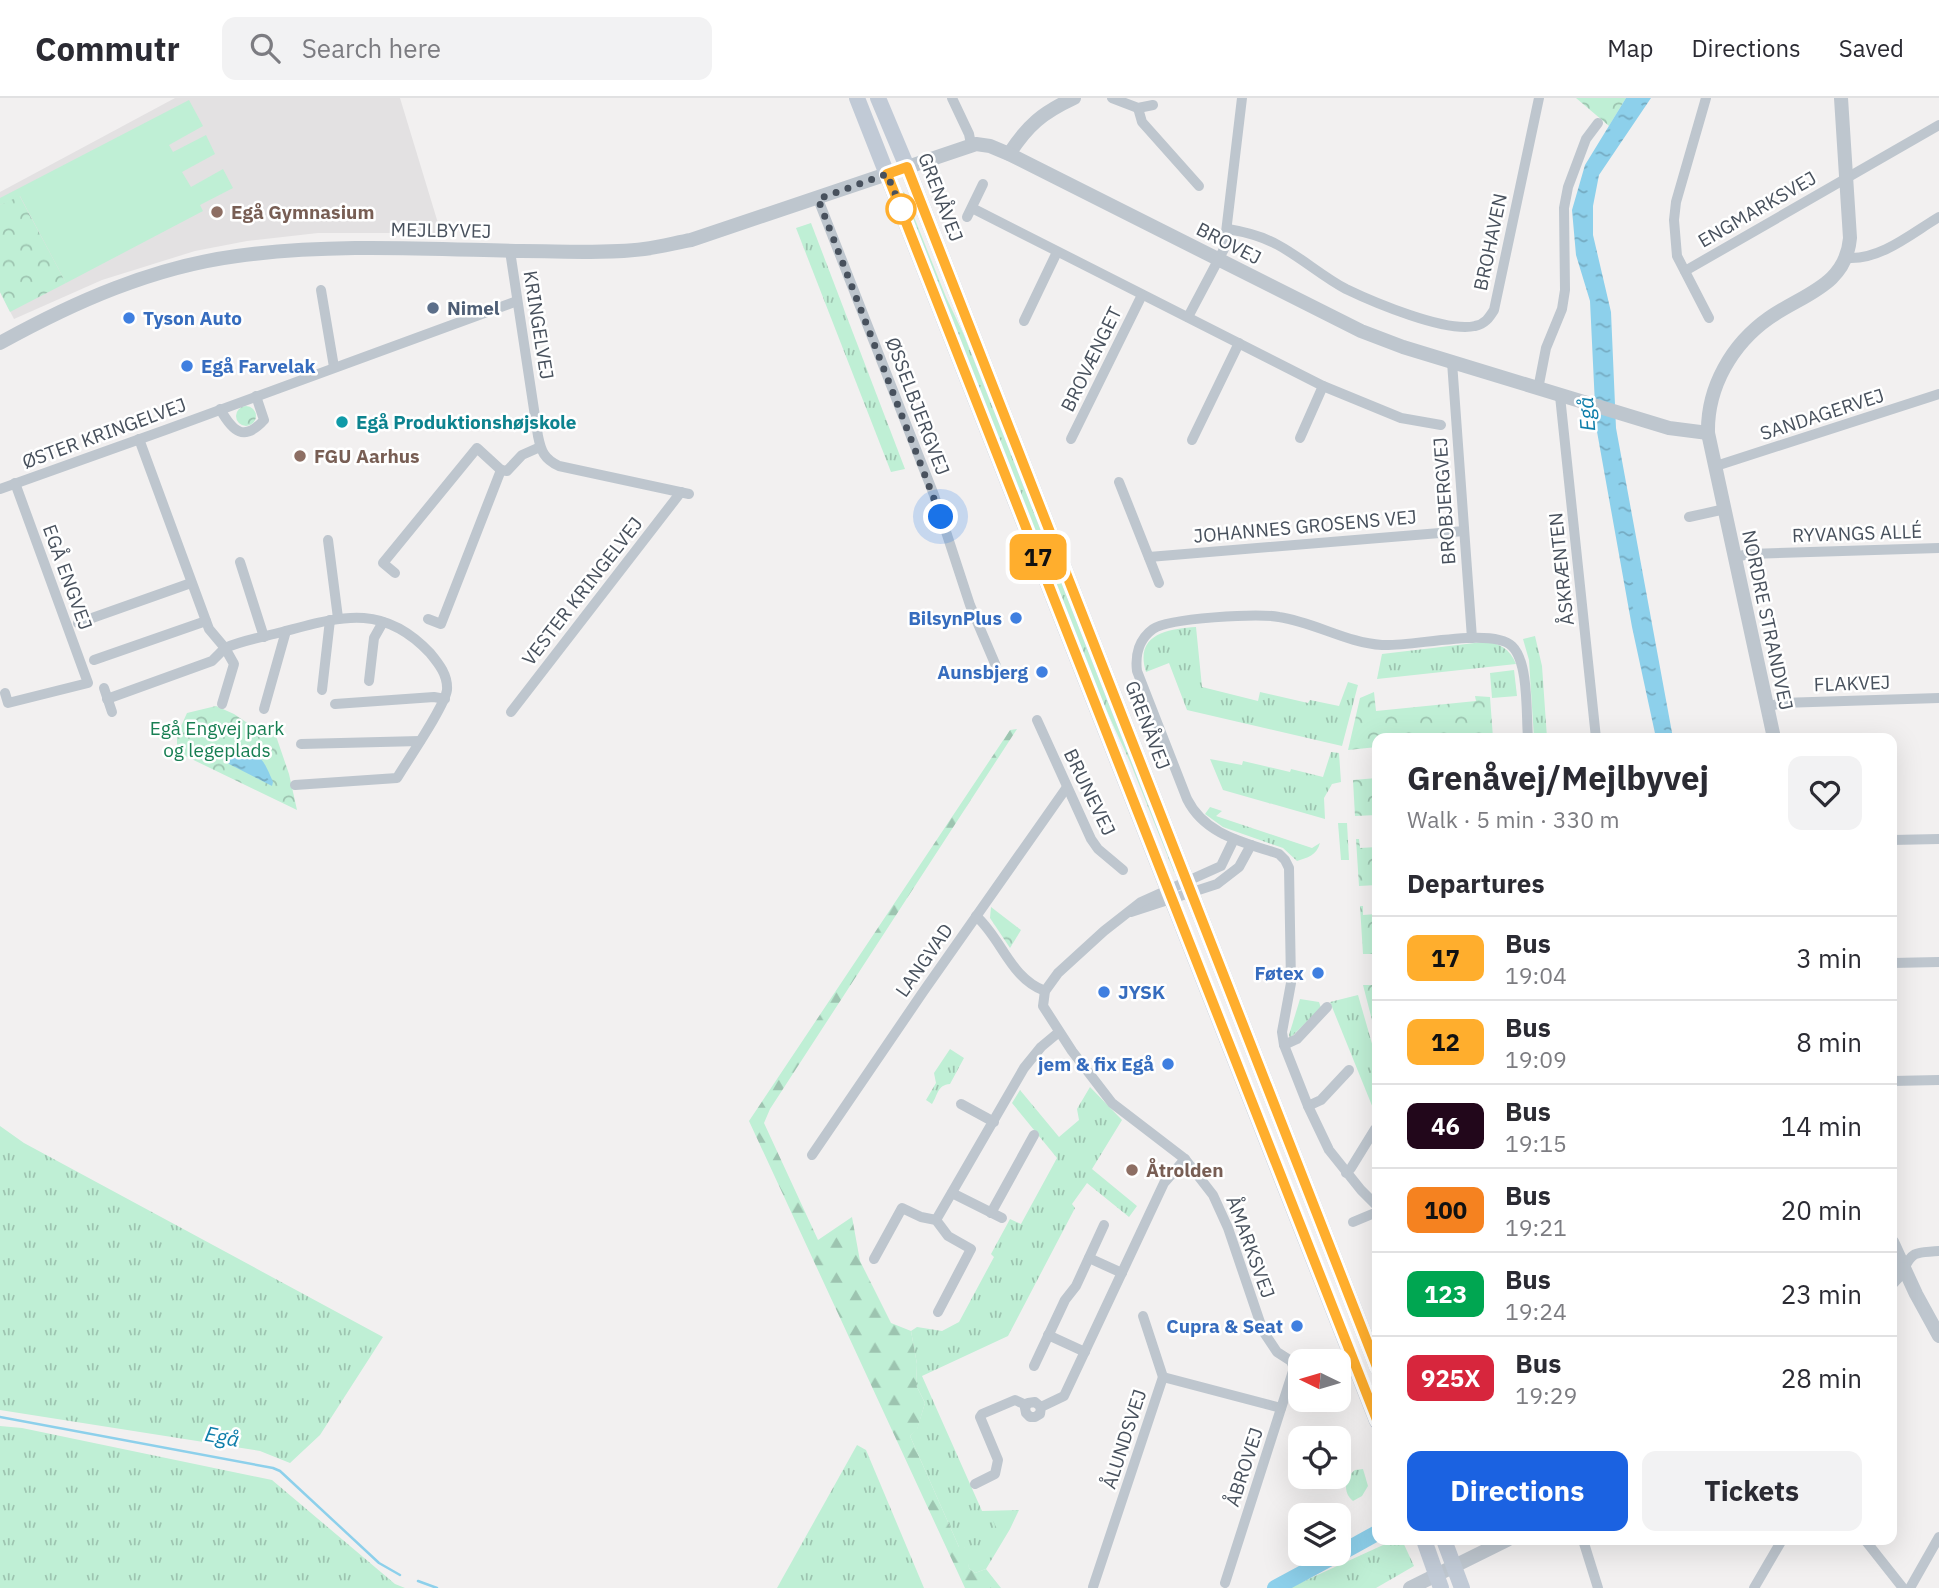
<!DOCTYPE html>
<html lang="en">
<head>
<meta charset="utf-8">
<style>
	body { margin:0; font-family:"IBM Plex Sans",sans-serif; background:#f2f2f3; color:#2b2b33; height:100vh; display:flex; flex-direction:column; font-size:26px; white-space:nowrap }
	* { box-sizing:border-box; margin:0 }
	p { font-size:23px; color:#7c7c81 }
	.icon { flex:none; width:38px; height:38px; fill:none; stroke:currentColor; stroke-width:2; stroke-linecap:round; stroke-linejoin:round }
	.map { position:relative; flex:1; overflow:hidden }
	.panel { position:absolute; left:1372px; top:635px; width:525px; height:812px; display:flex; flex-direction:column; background:#fff; border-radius:14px; box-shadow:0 7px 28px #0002 }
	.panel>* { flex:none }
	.badge { padding:0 14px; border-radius:10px; font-size:24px; line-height:46px }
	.needle { width:46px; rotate:275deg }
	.controls { position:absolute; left:1288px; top:1251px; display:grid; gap:14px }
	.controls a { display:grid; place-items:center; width:63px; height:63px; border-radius:14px; background:#fff; box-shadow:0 7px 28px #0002; font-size:35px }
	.you { position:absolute; width:35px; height:35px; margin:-18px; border:5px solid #fff; border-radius:50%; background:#1a73e8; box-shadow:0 0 0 10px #1a73e833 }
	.map>.badge { position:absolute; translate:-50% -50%; box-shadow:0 0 0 4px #fff }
	h2 { padding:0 35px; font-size:26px; line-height:63px }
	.round { display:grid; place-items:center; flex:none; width:74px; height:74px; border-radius:14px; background:#f2f2f3 }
	.summary { display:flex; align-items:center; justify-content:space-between; height:119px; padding:0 35px }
	h1 { font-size:33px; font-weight:700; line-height:52px }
	.button { display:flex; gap:14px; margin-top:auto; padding:14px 35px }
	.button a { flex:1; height:80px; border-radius:14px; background:#1b62e1; color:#fff; font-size:28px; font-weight:700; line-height:80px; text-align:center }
	.button a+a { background:#f2f2f3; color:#2b2b33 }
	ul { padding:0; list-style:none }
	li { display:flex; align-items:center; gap:21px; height:84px; padding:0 35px; border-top:2px solid #e1e1e2 }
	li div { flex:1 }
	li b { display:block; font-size:26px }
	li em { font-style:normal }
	li .badge { min-width:77px; font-weight:700; text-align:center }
	header { display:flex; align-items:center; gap:42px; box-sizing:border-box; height:98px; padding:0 35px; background:#fff; border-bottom:2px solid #e1e1e2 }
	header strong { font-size:33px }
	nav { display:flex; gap:38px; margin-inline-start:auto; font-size:24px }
	.search { width:490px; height:63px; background:#f2f2f3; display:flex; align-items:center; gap:18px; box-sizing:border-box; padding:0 24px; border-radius:14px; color:#7c7c81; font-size:26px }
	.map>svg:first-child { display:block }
</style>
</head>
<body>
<header>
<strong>Commutr</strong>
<div class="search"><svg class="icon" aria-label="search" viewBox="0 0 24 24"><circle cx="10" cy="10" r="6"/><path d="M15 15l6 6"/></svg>Search here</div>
<nav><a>Map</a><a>Directions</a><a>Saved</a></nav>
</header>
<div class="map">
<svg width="1939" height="1490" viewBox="0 0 1939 1490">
	<defs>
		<pattern id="grass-tufts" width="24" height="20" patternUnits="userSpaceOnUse" patternTransform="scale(1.75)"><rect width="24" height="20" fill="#bfefd5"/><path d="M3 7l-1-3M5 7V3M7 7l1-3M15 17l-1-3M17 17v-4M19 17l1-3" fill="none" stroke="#9dc4b0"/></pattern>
		<pattern id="forest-firs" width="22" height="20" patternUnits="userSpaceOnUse" patternTransform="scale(1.75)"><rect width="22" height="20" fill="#bfefd5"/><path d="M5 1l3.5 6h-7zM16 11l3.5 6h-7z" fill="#9dc4b0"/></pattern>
		<pattern id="park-crowns" width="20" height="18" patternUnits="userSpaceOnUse" patternTransform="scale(1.75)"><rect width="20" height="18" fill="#bfefd5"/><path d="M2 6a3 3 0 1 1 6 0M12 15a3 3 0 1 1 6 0" fill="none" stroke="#9dc4b0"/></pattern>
		<pattern id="water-ripples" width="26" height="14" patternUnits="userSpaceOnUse" patternTransform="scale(1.75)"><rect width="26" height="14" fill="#8dd0eb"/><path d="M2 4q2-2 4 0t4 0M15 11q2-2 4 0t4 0" fill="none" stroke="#75abc2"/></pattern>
	</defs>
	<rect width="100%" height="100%" fill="#f2f0f0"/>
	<path fill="#e3e1e2" d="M175 0H400L441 135H318L247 143 195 153 102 182 14 221 0 194V94Z"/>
	<g fill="url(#grass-tufts)">
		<path d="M904 94 946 199 964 237 1176 773 1174 774 1130 664 1098 594 901 95Z"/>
		<path d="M811 125 905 371 891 374 796 130Z"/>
		<path d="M1196 529 1202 589 1258 603 1260 594 1308 605 1310 602 1339 608 1348 584 1358 587 1342 648 1187 612 1169 565 1146 574C1134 536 1168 531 1196 529Z"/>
		<path d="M1535 538 1542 568 1547 640H1534L1529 562 1523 541Z"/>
		<path d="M1483 544C1499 544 1510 551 1516 566L1377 581 1382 556Z"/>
		<path d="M1514 572 1517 598 1492 600 1490 575Z"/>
		<path d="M1331 654 1339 655 1341 684 1332 686 1324 700 1325 721 1223 692 1210 661 1242 667 1243 663 1290 674 1291 671 1323 679Z"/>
		<path d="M1210 709 1222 713 1216 718 1312 750 1320 745C1317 757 1307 760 1297 763L1283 750 1223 729 1205 716Z"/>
		<path d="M1338 725H1347L1349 762H1341Z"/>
		<path d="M1358 897 1377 963V1020L1330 904Z"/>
		<path d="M1300 901 1319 904 1321 910 1290 940 1289 937Z"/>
		<path d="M950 951 964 960 950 986C937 987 938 997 932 1006L926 1002 936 985 934 975Z"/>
		<path d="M1090 989 1122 1022 1092 1071 1137 1108 1129 1119 1087 1085 1072 1106 1075 1110 1008 1238 922 1278 982 1413 1019 1412 1010 1431 986 1471 975 1475 969 1470 964 1449H959L910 1338 917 1331 925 1305 916 1287 917 1266 911 1233 917 1229 942 1233 959 1224 994 1159 991 1156 1010 1121 1021 1126 1057 1060 1012 1005 1020 992 1059 1039 1079 1022 1077 1011Z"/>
		<path d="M0 1028 24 1045 383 1239 320 1337 290 1365 260 1353 0 1312Z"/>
		<path d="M0 1328 22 1330 272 1382 395 1486 405 1490H0Z"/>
		<path d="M857 1347 866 1352 924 1490H777Z"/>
		<path d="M1363 1371 1368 1388 1362 1398 1353 1403C1342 1394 1345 1380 1355 1372Z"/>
		<path d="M1394 1442H1402L1414 1468 1376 1490H1289Z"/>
	</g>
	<path fill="url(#forest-firs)" d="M1017 631 770 1011 764 1025 818 1142 852 1119 860 1163 891 1225 911 1233 917 1266 916 1287 925 1305 917 1332 910 1338 959 1449H964L972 1458 968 1461 969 1470 975 1475 986 1471 1001 1490H965L749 1023 1010 632Z"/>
	<g fill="url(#park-crowns)">
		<path d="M1576 0H1626L1609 28Z"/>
		<path d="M19 97 66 185 10 214 0 194V107Z"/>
		<circle cx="246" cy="318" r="10"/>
		<path d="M1374 594 1376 613 1476 603 1475 598 1490 599 1493 640H1377V649L1348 652 1360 600Z"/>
		<path d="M216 608 234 616 255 630H276V638L289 676 297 712 177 654V637L187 615Z"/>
		<path d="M1377 680V717L1355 718 1353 682Z"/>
		<path d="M1356 741H1359L1360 750 1377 749V787L1359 788Z"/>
		<path d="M1360 808H1363V817L1377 816V856H1363Z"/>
		<path d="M991 809 1021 832 1010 850 990 820Z"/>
		<path d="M1363 887H1377V926H1373Z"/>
		<path d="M1010 1414 1011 1426 1005 1436 997 1431 989 1415Z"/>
	</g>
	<path fill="#bfefd5" d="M189 2 203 28 169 47 173 54 206 37 215 56 182 74 191 89 223 71 233 90 200 107 203 113 66 185 20 98 0 107V100Z"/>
	<g fill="url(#water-ripples)">
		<path d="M1626 0H1651L1599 77 1593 108V137L1611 214 1616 330 1673 640H1656L1632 529 1596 328 1590 203 1576 157 1572 112 1585 67Z"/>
		<path d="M230 654C261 656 261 656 273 684L272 688 229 666 224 661 225 655Z"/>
	</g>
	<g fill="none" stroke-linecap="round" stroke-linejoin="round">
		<g stroke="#8dd0eb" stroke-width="2.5">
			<path d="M0 1319 273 1370 280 1373 379 1465 400 1477"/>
			<path d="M418 1483 437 1490"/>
		</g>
		<g stroke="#8dd0eb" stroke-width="16">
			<path d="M1339 1456 1377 1435"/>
			<path d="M1275 1490 1338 1456"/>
		</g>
		<g stroke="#bec6ce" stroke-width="10">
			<path d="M952 0 969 36 971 46"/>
			<path d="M1112 0 1138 10 1153 7"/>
			<path d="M1706 0 1676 104 1674 122 1677 158 1709 220"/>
			<path d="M1138 10 1142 24 1199 88"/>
			<path d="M818 101 934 397 970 507 996 568"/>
			<path d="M972 110 1323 288 1401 320 1441 327"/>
			<path d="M967 119 983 86"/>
			<path d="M1228 131C1246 134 1262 138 1278 147 1302 160 1323 179 1346 191 1373 204 1446 235 1475 228 1485 226 1489 220 1494 212L1539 0"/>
			<path d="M510 153 538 338C541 353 544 361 559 368L689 396"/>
			<path d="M1848 160C1881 162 1912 135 1939 119"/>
			<path d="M1685 173 1939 27"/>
			<path d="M321 192 334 269"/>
			<path d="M1188 219 1224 151 1242 0"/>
			<path d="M1024 223 1057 154"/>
			<path d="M1452 264 1472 540"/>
			<path d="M1538 291 1546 250 1562 211 1565 192 1564 110 1568 89 1586 41 1598 25"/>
			<path d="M1560 298 1596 640"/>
			<path d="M220 311C233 334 244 344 264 322L256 298"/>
			<path d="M1300 340 1323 288"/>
			<path d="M139 341 209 531 225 550C243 542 263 539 282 534 340 519 382 504 430 555 439 566 448 577 447 592 445 608 407 663 397 680L295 687"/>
			<path d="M1071 341 1142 197"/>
			<path d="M1192 342 1239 245"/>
			<path d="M1716 368 1939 296"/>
			<path d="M501 372 507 373 522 357 540 349"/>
			<path d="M1119 384 1159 485"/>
			<path d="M0 391 168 331 517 203"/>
			<path d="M1689 419 1725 411"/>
			<path d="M328 442 338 520"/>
			<path d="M1149 459 1464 433"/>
			<path d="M1735 459 1749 456 1939 450"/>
			<path d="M240 464 264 539"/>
			<path d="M395 475 383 465 477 350 501 372 441 526 428 521"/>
			<path d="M78 525 191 485"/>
			<path d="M94 562 206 523"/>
			<path d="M369 583 374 540 383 524"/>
			<path d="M104 590 112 614"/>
			<path d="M322 592 330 522"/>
			<path d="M5 595 8 605 88 585 15 385"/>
			<path d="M107 601 212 563 225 550 234 566 222 606"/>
			<path d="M335 606 434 599 445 601"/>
			<path d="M1767 609 1781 605 1939 600"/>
			<path d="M264 611 286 533"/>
			<path d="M511 614 681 394"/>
			<path d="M1037 622 1091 741 1098 751 1123 772"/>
			<path d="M301 646 420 643"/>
			<path d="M1892 742 1939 741"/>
			<path d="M1131 814 1217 786 1239 769 1251 747"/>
			<path d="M976 818C1002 841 1010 880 1045 893"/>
			<path d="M1892 865 1939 864"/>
			<path d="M1284 947 1297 941 1327 909"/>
			<path d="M1892 983 1939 982"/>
			<path d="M961 1006 994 1024"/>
			<path d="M1308 1008 1321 1002 1349 972"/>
			<path d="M812 1057 923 894 1067 689"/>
			<path d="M1346 1075 1351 1070 1375 1031"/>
			<path d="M952 1095 1002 1120"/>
			<path d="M1377 1108 1361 1092 1329 1052 1308 1008 1284 947 1282 934 1291 885 1289 770 1285 762 1279 756C1243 744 1205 737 1187 701L1137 573C1135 557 1139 541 1153 531 1169 520 1258 515 1279 519 1314 524 1347 545 1382 547 1412 549 1492 529 1512 548 1529 564 1526 617 1528 640"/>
			<path d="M991 1115 1034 1037"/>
			<path d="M936 1122 1024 970 1041 949 1059 934"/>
			<path d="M1353 1124 1377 1114"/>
			<path d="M1089 1160 1122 1175"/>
			<path d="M874 1161 902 1110 921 1119 936 1122 948 1138 971 1151 938 1214"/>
			<path d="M1904 1171C1913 1151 1919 1155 1939 1153"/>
			<path d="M1143 1218 1163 1279"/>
			<path d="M1048 1237 1085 1254"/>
			<path d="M1034 1268 1065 1202 1076 1188 1104 1127"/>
			<path d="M1041 1309 1035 1304 1028 1305 1025 1310 1026 1315 1030 1319H1035L1040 1316 1041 1309 1064 1298 1164 1085 1185 1061"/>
			<path d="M975 1386 995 1376 998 1362 980 1319 982 1316 1015 1302 1026 1307"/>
			<path d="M1583 1442 1598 1490"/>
			<path d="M1865 1442 1903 1490"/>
			<path d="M1225 1485 1294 1270 1291 1263 1277 1254 1263 1233 1228 1130 1213 1097 1185 1061 1112 1005 1072 953 1043 908 1045 893 1058 875 1104 833 1141 804 1221 768 1234 741"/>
			<path d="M1093 1489 1163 1279 1281 1310"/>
			<path d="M1754 1490 1782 1442"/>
			<path d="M1910 1490 1939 1439"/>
		</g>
		<g stroke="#bec6ce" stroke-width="14">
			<path d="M1009 56C1028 27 1042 15 1074 0"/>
			<path d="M0 245C74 204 153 169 237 158 331 145 428 151 522 153 562 153 605 156 644 151 660 149 675 145 691 142L976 46 990 48 1009 56 1361 233 1403 249 1669 330 1708 335"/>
			<path d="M1774 640 1708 335C1707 289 1732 246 1769 220 1803 196 1846 188 1850 140L1841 0"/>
			<path d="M1892 1144 1916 1196 1939 1238"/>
			<path d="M1892 1184 1904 1171"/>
			<path d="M1410 1490 1507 1442"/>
		</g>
		<g stroke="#c1cad6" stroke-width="16">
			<path d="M857 0 1377 1323"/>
			<path d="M878 0 907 69 1377 1269"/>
			<path d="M1424 1442 1441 1490"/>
			<path d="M1444 1442 1462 1490"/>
		</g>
	</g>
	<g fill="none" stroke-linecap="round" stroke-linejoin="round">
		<defs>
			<path id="line" d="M1377 1269 907 69 887 76 1377 1322"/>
		</defs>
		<use href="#line" stroke="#fff" stroke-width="16"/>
		<use href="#line" stroke="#ffae2d" stroke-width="10"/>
		<path stroke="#48515d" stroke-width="7" stroke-dasharray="0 12.6" d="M901 111 903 115 887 76 818 101 941 419"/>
	</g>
	<circle fill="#fff" stroke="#ffae2d" stroke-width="3.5" cx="901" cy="111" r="14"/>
	<g fill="#8d6e63" stroke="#fff" stroke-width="2.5">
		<circle cx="217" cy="114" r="7"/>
		<circle cx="300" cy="358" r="7"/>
		<circle cx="1132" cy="1072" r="7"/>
	</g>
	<circle fill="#5c6f8a" stroke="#fff" stroke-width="2.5" cx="433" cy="210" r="7"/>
	<g fill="#3f7fe0" stroke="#fff" stroke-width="2.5">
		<circle cx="129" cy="220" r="7"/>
		<circle cx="187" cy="268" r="7"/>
		<circle cx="1016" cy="520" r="7"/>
		<circle cx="1042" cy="574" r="7"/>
		<circle cx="1318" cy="875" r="7"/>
		<circle cx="1104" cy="894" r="7"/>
		<circle cx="1168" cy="966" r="7"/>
		<circle cx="1297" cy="1228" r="7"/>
	</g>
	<circle fill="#0f9aa8" stroke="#fff" stroke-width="2.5" cx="342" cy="324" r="7"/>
	<g text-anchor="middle" stroke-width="5" stroke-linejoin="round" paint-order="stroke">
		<g font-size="19" fill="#48515d" stroke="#fff">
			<text transform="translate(941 99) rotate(69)" y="7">GRENÅVEJ</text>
			<text transform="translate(1757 111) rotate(-30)" y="7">ENGMARKSVEJ</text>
			<text transform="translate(441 132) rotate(1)" y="7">MEJLBYVEJ</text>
			<text transform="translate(1490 144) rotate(-78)" y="7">BROHAVEN</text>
			<text transform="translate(1229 145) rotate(27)" y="7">BROVEJ</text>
			<text transform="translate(539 227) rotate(81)" y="7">KRINGELVEJ</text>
			<text transform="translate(1091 261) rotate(-64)" y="7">BROVÆNGET</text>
			<text transform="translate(918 308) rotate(69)" y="7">ØSSELBJERGVEJ</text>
			<text transform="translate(1822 316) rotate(-18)" y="7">SANDAGERVEJ</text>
			<text transform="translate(104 335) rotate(-20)" y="7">ØSTER KRINGELVEJ</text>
			<text transform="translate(1444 403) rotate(-94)" y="7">BROBJERGVEJ</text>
			<text transform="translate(1305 428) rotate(-5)" y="7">JOHANNES GROSENS VEJ</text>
			<text transform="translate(1857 435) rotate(-2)" y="7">RYVANGS ALLÉ</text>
			<text transform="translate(1561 471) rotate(-96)" y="7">ÅSKRÆNTEN</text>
			<text transform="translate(68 479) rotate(70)" y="7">EGÅ ENGVEJ</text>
			<text transform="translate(582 493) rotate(-52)" y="7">VESTER KRINGELVEJ</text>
			<text transform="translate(1768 522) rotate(78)" y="7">NORDRE STRANDVEJ</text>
			<text transform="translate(1852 585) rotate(-2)" y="7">FLAKVEJ</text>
			<text transform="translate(1148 627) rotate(69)" y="7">GRENÅVEJ</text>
			<text transform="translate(1090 694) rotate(64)" y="7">BRUNEVEJ</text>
			<text transform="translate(924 862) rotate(-55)" y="7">LANGVAD</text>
			<text transform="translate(1251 1149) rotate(70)" y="7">ÅMARKSVEJ</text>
			<text transform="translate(1124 1341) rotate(-72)" y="7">ÅLUNDSVEJ</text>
			<text transform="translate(1244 1369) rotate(-72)" y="7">ÅBROVEJ</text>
		</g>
		<g font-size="19" font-weight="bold" fill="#785e54" stroke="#fff" text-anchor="start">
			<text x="231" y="121">Egå Gymnasium</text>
			<text x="314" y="365">FGU Aarhus</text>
			<text x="1146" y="1079">Åtrolden</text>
		</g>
		<g font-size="19" font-weight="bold" fill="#4e5e75" stroke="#fff" text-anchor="start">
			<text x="447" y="217">Nimel</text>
		</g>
		<g font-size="19" font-weight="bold" fill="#366cbe" stroke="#fff" text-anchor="end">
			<text x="143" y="227" text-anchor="start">Tyson Auto</text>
			<text x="201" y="275" text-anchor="start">Egå Farvelak</text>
			<text x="1002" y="527">BilsynPlus</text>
			<text x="1028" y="581">Aunsbjerg</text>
			<text x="1304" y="882">Føtex</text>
			<text x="1118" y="901" text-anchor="start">JYSK</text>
			<text x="1154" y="973">jem &amp; fix Egå</text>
			<text x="1283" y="1235">Cupra &amp; Seat</text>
		</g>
		<g font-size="19" font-weight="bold" fill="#0d838f" stroke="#fff" text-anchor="start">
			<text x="356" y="331">Egå Produktionshøjskole</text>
		</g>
		<g font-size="19" fill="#187f53" stroke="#fff">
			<text x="217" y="637">Egå Engvej park<tspan x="217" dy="22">og legeplads</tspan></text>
		</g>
		<g font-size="21" font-style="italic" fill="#0e7eaa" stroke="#fff">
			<text transform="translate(1587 316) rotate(-94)" y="7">Egå</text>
			<text transform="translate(222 1339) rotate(11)" y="7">Egå</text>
		</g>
	</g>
</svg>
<div class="controls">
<a><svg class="needle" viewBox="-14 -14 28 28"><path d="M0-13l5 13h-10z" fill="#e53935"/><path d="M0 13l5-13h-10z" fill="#7c7c81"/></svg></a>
<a><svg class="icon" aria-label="locate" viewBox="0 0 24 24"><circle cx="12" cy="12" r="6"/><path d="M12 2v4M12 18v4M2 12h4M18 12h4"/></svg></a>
<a><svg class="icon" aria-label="layers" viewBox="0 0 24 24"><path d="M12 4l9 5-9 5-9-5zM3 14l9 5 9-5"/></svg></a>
</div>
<div class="you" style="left:941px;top:419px"></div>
<b class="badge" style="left:1038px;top:459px;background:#ffae2d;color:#111">17</b>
<section class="panel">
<div class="summary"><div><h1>Grenåvej/Mejlbyvej</h1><p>Walk · 5 min · 330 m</p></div><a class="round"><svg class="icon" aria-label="heart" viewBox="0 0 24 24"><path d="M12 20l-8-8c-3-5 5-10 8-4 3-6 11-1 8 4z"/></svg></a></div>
<h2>Departures</h2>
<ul>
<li><span class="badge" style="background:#ffae2d;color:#111">17</span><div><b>Bus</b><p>19:04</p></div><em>3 min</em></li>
<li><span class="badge" style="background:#ffae2d;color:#111">12</span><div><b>Bus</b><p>19:09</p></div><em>8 min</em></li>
<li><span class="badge" style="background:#22071b;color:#fff">46</span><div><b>Bus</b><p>19:15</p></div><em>14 min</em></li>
<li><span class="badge" style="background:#f58220;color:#111">100</span><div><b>Bus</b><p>19:21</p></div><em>20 min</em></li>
<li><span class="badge" style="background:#00a651;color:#fff">123</span><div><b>Bus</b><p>19:24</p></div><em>23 min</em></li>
<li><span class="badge" style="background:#d7263d;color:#fff">925X</span><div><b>Bus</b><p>19:29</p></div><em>28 min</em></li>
</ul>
<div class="button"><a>Directions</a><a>Tickets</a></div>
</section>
</div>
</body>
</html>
